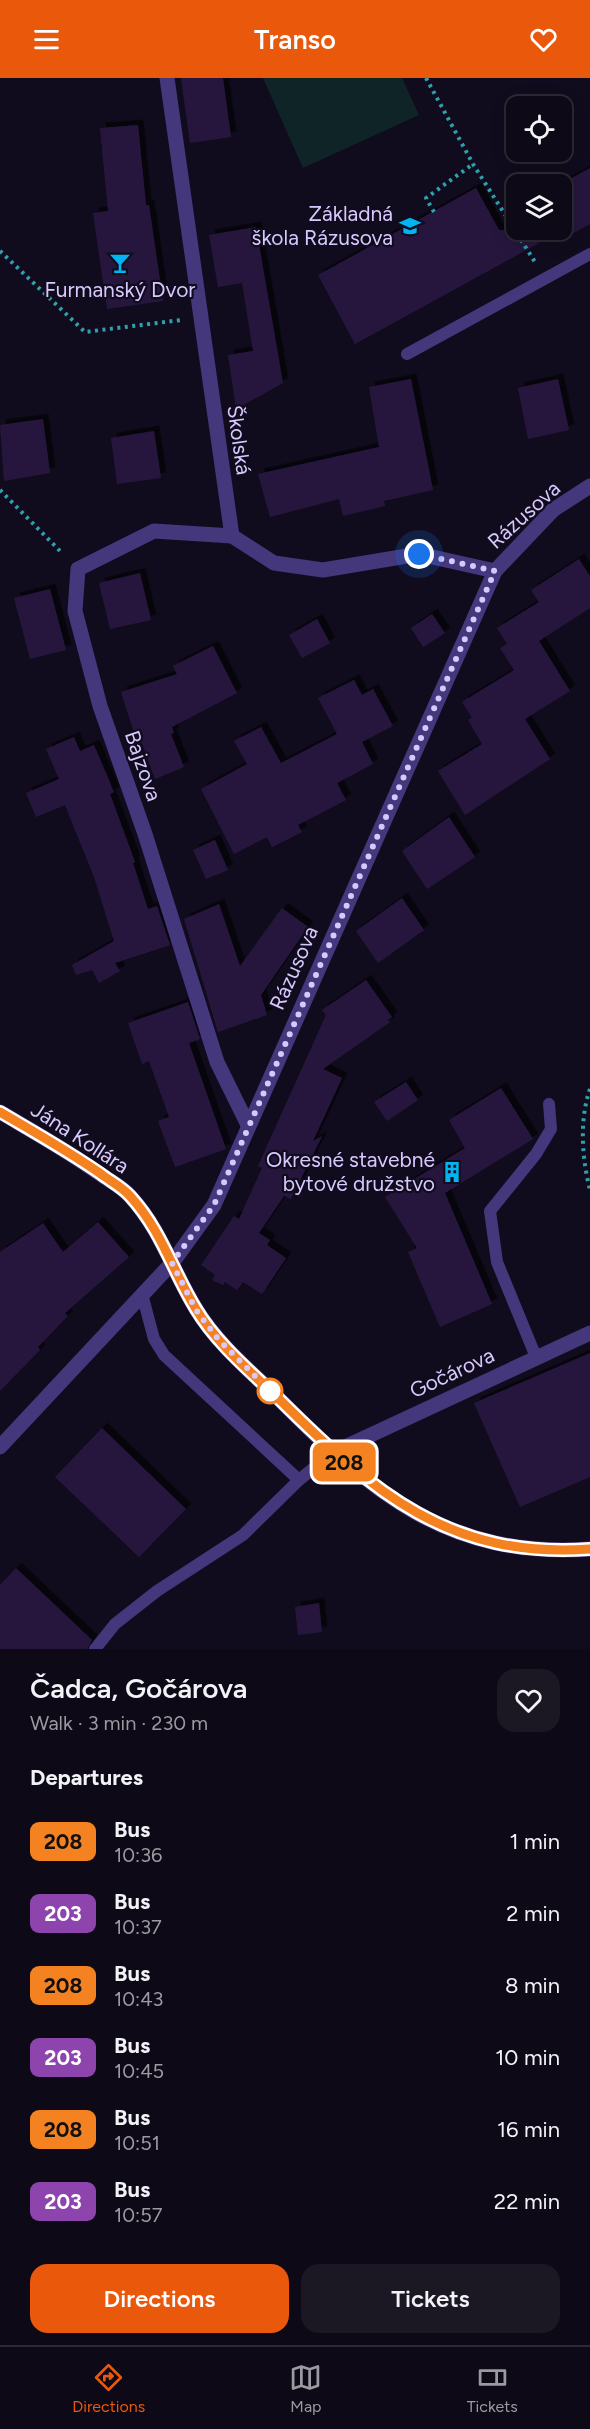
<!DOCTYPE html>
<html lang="en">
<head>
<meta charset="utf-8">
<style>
	body { margin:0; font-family:Figtree,sans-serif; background:#1b1723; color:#f1f3f6; height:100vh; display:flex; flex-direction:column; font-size:22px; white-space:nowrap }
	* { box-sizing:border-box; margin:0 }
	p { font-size:20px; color:#9a9aa1 }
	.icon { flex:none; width:33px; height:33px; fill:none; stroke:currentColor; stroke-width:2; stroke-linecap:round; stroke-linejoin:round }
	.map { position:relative; height:1571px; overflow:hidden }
	.details { display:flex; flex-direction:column; background:#0d0916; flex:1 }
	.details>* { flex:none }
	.badge { padding:0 12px; border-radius:9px; font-size:21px; line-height:39px }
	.fabs { position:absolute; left:506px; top:18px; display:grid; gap:12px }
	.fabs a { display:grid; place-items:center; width:66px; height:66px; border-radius:12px; background:#0d0916; box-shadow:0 3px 15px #0003,0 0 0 2px #2d2a35; font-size:30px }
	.you { position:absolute; width:30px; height:30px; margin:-15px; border:4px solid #fff; border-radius:50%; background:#1a73e8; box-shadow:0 0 0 9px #1a73e833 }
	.map>.badge { position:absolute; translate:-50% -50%; box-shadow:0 0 0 3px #fff }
	h2 { padding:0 30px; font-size:22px; line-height:54px }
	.round { display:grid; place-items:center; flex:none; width:63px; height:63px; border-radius:18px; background:#1b1723 }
	.headline { display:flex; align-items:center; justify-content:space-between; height:102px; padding:0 30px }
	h1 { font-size:28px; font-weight:600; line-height:45px }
	.action { display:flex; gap:12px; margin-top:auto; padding:12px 30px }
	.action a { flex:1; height:69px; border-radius:18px; background:#ea580c; color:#fff; font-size:24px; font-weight:600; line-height:69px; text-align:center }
	.action a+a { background:#1b1723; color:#f1f3f6 }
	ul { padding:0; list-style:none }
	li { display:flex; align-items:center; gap:18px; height:72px; padding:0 30px }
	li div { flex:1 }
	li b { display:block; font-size:22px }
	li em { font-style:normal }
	li .badge { min-width:66px; font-weight:700; text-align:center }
	header { display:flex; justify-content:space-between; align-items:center; height:78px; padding:0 30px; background:#ea580c; color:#fff; font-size:27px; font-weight:600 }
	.tabs { display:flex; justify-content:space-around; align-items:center; height:84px; border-top:2px solid #2d2a35; background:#0d0916; font-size:16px; color:#9a9aa1 }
	.tabs a { display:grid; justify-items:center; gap:3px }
	.tabs .current { color:#ea580c }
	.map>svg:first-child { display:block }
</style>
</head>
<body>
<header><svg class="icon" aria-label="menu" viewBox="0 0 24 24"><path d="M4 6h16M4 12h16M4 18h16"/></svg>Transo<svg class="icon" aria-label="heart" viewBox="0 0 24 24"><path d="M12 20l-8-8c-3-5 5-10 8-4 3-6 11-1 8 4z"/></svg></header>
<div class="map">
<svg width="590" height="1571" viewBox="0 0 590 1571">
	<defs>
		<filter id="shadow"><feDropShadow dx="5.5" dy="-5.5" stdDeviation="0" flood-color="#0009"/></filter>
	</defs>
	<rect width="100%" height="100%" fill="#110c1d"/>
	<path fill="#0f2427" d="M263 0H402L419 37 303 90Z"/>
	<g fill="#26183e" filter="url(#shadow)">
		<path d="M181 0H223L231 59 190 65Z"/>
		<path d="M138 47 146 127H149L163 223 107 231 93 135 108 133 100 50Z"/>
		<path d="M590 90V146L561 162V153L355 266 318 197 476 110 499 152H561V106Z"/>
		<path d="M256 149 283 305 236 331 228 277 253 273 242 205 218 209 209 157Z"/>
		<path d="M411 301 433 412 384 423 385 428 343 438 339 421 270 439 258 396 379 369 369 309Z"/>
		<path d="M558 301 569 352 528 361 518 310Z"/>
		<path d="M43 341 50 395 4 403 0 347Z"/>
		<path d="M154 353 161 400 117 406 111 360Z"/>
		<path d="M579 481 590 498V530L539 563 570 613 525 641 550 681 465 737 438 693 482 666 468 642 472 640 462 624 514 592 500 570 507 566 497 550 539 524 531 512Z"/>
		<path d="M140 495 151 542 110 551 99 505Z"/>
		<path d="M50 511 66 572 30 581 14 520Z"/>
		<path d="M432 536 445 555 423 569 411 550Z"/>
		<path d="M317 541 330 565 302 580 289 557Z"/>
		<path d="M213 568 237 615 172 649 174 655 171 656 184 689 155 701 142 665 138 667 121 614 177 596 173 588Z"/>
		<path d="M354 602 362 617 373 611 393 648 362 664 373 686 337 705 346 722 298 747 302 754 272 769 267 759 234 776 201 711 247 686 234 663 261 649 281 685 337 656 318 620Z"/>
		<path d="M74 659 80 673 94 667 114 714 110 716 135 784 133 785 148 831 157 828 170 867 115 885 120 893 99 905 92 892 76 897 72 887 114 863 94 799 65 727 36 739 26 715 59 701 46 671Z"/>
		<path d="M449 739 475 779 427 811 402 773Z"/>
		<path d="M215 762 228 792 206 801 193 772Z"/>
		<path d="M402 820 424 852 378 885 356 853Z"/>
		<path d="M219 826 240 888 282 830 308 849 261 917 267 937 218 954 184 841Z"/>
		<path d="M366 902 392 939 388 942 390 944 323 991 342 1000 313 1063 322 1058 291 1121 284 1118 259 1155 270 1162 267 1167 286 1180 262 1216 243 1204 237 1212 225 1204 223 1207 212 1202 215 1197 201 1187 234 1138 239 1141 262 1090 258 1088 326 937 322 932Z"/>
		<path d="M188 924 200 961 189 965 226 1071 175 1089 158 1043 169 1039 149 983 142 986 128 945Z"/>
		<path d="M406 1004 418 1022 387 1043 374 1024Z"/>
		<path d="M501 1010 533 1061 445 1115 492 1226 440 1249 408 1174 417 1170 385 1119 465 1070 449 1042Z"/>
		<path d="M98 1144 129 1179 65 1235 68 1238 38 1269 40 1272 0 1313V1174L43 1145 63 1174Z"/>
		<path d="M590 1275V1399L520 1429 474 1325Z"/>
		<path d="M102 1350 186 1431 139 1479 55 1399Z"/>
		<path d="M16 1490 92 1562 87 1571H0V1507Z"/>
		<path d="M319 1525 322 1554 298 1557 295 1529Z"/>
	</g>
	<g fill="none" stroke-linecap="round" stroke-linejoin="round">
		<g stroke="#2ea1ad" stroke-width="4" stroke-dasharray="3 4.5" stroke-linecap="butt">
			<path d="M426 0 473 86 535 184"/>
			<path d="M434 134 426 120 473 86"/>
			<path d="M0 173 85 254 181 242"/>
			<path d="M0 412 63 476"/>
			<path d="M590 1011C579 1042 582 1081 590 1112"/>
		</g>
		<g stroke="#44377c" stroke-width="12">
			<path d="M407 276 590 176"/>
			<path d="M142 1216 154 1261 164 1277 299 1402"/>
			<path d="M536 1279 497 1184 490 1133 536 1076 551 1051 549 1026"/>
			<path d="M95 1571 115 1546 157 1513 243 1457 299 1402 332 1375"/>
		</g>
		<g stroke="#44377c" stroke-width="15">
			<path d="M167 0 232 458"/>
			<path d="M0 1034C34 1054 68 1073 100 1096 110 1103 122 1109 130 1118 162 1153 172 1192 196 1231 216 1264 248 1291 276 1318 370 1413 447 1481 590 1471"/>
			<path d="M248 1047 217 984 145 756 100 628 75 533 78 491 154 453 232 458 274 485 323 492 419 476 495 493"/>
			<path d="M0 1369 172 1185 214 1127 495 493 553 432 590 408"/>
			<path d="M332 1375 590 1255"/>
		</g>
	</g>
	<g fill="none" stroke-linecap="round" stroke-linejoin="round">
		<defs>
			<path id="line" d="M0 1034C34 1054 68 1073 101 1096 110 1103 122 1109 130 1118 162 1153 172 1192 196 1231 217 1266 250 1293 279 1321 373 1414 449 1481 590 1471"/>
		</defs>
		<use href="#line" stroke="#fff" stroke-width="14"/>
		<use href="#line" stroke="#f58220" stroke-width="9"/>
		<path stroke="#d7c9fe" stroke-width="6" stroke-dasharray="0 10.8" d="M270 1313 218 1261 196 1232 172 1185 214 1127 495 493 419 476"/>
	</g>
	<defs>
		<symbol id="school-bare" viewBox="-9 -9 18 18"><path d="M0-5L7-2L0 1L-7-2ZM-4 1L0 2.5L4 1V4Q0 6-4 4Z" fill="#02b4f1" stroke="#110c1d" stroke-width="2.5" paint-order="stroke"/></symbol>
		<symbol id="bar-bare" viewBox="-9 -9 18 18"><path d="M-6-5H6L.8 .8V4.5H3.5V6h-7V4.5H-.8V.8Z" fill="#02b4f1" stroke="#110c1d" stroke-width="2.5" paint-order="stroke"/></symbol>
		<symbol id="building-bare" viewBox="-9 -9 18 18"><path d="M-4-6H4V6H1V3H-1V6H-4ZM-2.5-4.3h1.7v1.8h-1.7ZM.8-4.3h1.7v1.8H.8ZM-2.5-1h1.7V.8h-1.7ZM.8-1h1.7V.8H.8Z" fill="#02b4f1" stroke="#110c1d" stroke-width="2.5" paint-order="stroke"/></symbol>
	</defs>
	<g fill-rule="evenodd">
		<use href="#school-bare" x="395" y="133" width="30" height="30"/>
		<use href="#bar-bare" x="105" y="170" width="30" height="30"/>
		<use href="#building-bare" x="437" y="1079" width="30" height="30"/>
	</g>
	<circle fill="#fff" stroke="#f58220" stroke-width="3" cx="270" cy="1313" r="12"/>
	<g text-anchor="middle" stroke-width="4.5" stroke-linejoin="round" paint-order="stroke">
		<g font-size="21" fill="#d7c9fe" stroke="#110c1d" text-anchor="end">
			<text x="393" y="143">Základná<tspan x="393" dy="24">škola Rázusova</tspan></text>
			<text x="120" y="219" text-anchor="middle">Furmanský Dvor</text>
			<text x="435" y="1089">Okresné stavebné<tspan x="435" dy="24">bytové družstvo</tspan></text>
		</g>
		<g font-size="21" fill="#d7c9fe" stroke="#110c1d">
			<text transform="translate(239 362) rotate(82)" y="7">Školská</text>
			<text transform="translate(524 437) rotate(-42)" y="7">Rázusova</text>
			<text transform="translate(143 688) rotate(71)" y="7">Bajzova</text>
			<text transform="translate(294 890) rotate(-66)" y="7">Rázusova</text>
			<text transform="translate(80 1060) rotate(33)" y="7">Jána Kollára</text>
			<text transform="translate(452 1295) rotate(-25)" y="7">Gočárova</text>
		</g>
	</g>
</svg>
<div class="fabs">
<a><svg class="icon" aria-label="locate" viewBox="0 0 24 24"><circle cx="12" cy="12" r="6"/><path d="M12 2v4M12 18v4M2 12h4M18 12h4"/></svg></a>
<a><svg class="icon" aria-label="layers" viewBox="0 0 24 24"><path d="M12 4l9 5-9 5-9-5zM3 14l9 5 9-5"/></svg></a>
</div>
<div class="you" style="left:419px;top:476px"></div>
<b class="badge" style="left:344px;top:1384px;background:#f58220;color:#111">208</b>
</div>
<section class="details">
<div class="headline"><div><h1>Čadca, Gočárova</h1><p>Walk · 3 min · 230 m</p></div><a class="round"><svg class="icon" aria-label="heart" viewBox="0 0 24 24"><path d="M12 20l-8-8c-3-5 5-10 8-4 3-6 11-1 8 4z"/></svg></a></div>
<h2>Departures</h2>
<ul>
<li><span class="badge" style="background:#f58220;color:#111">208</span><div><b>Bus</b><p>10:36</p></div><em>1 min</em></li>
<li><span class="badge" style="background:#8e44ad;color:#fff">203</span><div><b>Bus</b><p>10:37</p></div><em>2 min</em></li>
<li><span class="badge" style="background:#f58220;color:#111">208</span><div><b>Bus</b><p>10:43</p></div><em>8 min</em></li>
<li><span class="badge" style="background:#8e44ad;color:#fff">203</span><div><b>Bus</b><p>10:45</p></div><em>10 min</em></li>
<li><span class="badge" style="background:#f58220;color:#111">208</span><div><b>Bus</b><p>10:51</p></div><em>16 min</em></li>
<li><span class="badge" style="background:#8e44ad;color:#fff">203</span><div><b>Bus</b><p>10:57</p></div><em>22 min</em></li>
</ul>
<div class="action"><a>Directions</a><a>Tickets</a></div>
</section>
<nav class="tabs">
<a class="current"><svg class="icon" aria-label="directions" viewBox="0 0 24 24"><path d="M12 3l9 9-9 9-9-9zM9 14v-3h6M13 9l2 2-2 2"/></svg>Directions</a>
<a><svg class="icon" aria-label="map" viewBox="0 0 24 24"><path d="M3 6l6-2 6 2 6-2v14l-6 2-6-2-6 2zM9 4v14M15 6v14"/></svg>Map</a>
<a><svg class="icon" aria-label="tickets" viewBox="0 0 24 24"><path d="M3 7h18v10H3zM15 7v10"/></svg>Tickets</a>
</nav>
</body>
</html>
